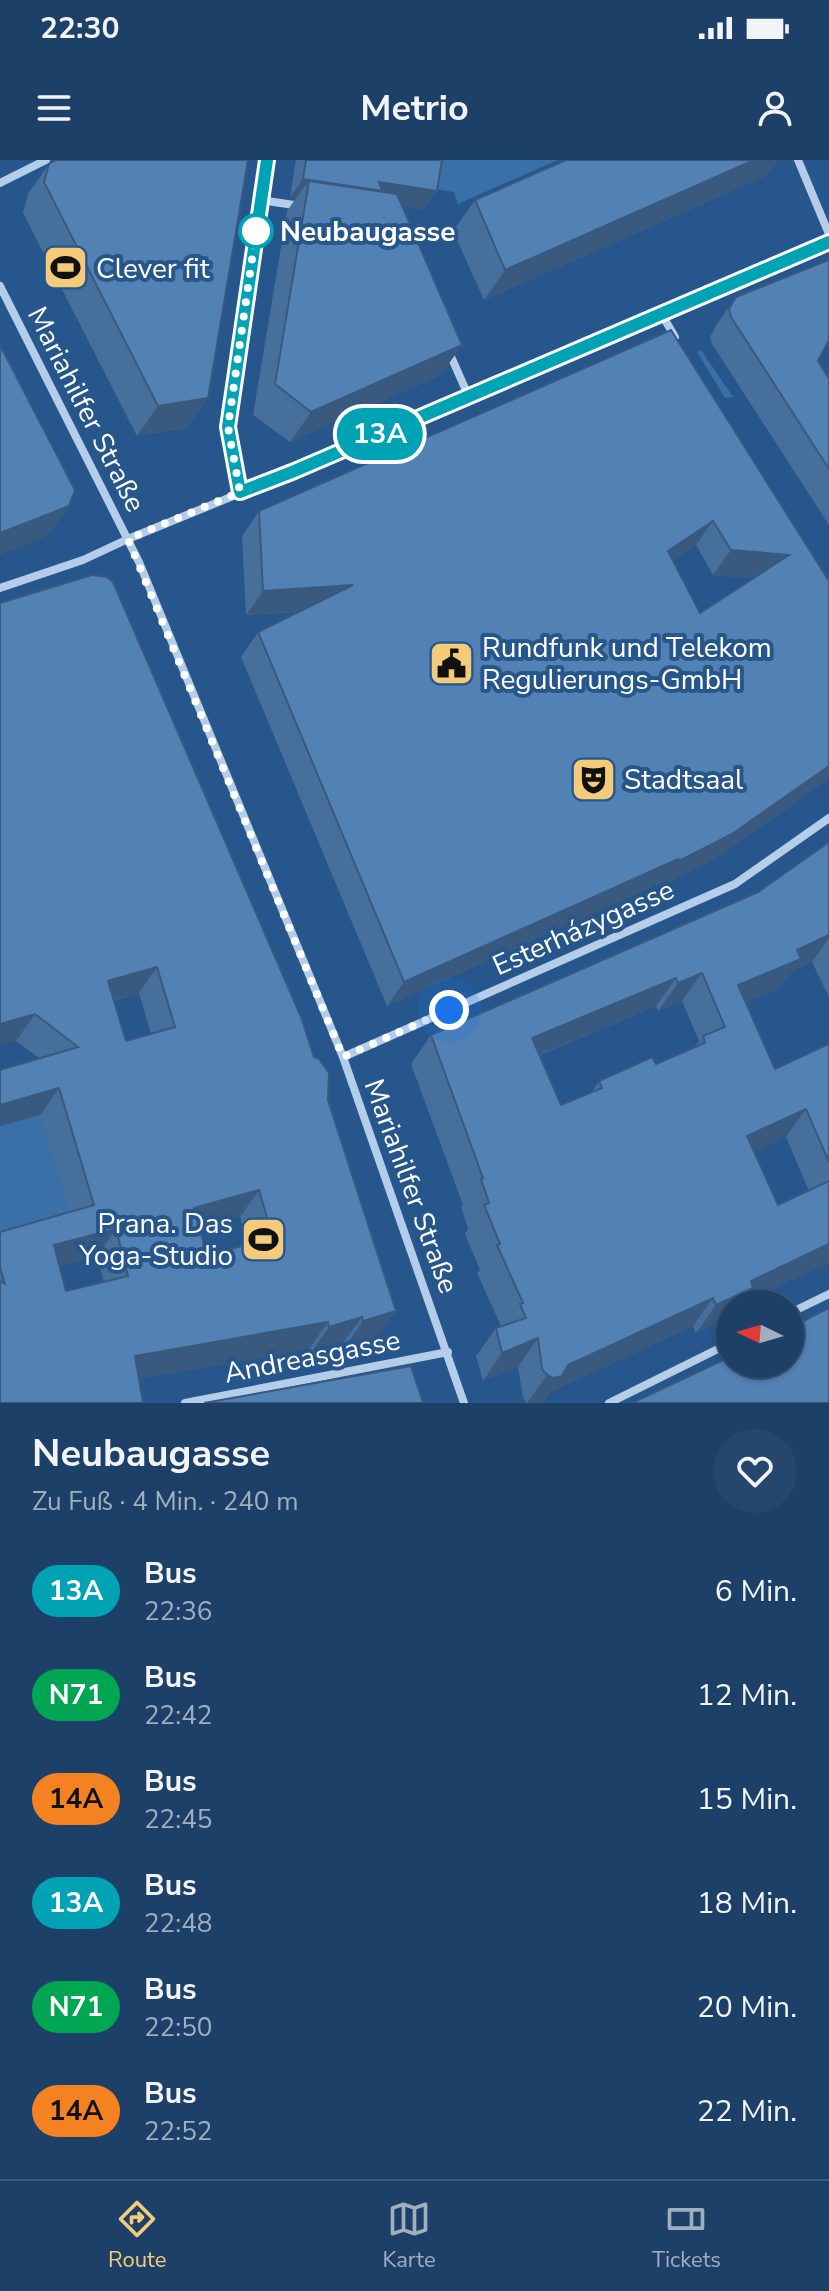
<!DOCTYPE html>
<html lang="de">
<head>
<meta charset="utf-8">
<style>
	body { margin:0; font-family:"Nunito Sans",sans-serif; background:#25476e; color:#f1f3f6; height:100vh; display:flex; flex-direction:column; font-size:30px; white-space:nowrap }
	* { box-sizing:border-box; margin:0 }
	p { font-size:26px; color:#a0afc0 }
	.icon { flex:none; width:44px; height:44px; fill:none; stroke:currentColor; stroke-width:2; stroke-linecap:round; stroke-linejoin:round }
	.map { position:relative; height:1243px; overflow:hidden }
	.details { display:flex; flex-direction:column; background:#1c4068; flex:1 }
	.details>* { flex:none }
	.badge { padding:0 16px; border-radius:26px; font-size:28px; line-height:52px }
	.needle { width:52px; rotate:275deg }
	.buttons { position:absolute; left:716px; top:1130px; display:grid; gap:16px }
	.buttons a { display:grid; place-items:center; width:88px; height:88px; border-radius:50%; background:#1c4068; box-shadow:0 2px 6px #0004,0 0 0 2px #3a597c; font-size:40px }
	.you { position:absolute; width:40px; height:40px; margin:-20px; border:6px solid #fff; border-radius:50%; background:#1a73e8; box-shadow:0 0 0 12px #1a73e833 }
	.map>.badge { position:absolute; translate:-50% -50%; box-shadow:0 0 0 4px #fff }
	.round { display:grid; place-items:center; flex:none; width:84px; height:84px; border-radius:42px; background:#25476e }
	.headline { display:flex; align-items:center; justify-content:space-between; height:136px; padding:0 32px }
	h1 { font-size:38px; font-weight:700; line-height:60px }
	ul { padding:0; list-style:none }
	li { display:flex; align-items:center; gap:24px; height:104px; padding:0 32px }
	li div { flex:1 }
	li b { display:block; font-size:30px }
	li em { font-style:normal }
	li .badge { min-width:88px; font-weight:700; text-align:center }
	.status { display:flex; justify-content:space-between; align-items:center; height:56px; padding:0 40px; background:#1c4068; direction:ltr }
	.status svg { height:22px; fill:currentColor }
	header { display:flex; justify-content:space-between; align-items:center; height:104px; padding:0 32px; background:#1c4068; font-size:36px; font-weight:700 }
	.tab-bar { display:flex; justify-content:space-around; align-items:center; height:112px; border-top:2px solid #3a597c; background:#1c4068; font-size:22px; color:#a0afc0 }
	.tab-bar a { display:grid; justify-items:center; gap:4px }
	.tab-bar .on { color:#f3cb79 }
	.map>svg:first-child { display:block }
</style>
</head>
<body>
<div class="status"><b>22:30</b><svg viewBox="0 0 49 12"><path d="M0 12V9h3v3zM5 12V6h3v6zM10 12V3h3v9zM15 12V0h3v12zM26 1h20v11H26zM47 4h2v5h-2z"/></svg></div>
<header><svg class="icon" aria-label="menu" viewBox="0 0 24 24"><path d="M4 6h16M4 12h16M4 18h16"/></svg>Metrio<svg class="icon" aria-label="person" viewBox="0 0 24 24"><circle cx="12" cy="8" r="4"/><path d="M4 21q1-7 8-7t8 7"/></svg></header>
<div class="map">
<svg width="829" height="1243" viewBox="0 0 829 1243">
	<rect width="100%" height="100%" fill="#26568b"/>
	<g fill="#3a70a8">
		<path d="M437 0H558L458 44 454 32 433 29Z"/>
		<path d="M701 190 733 237 725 238 697 192Z"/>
		<path d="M45 953C53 995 63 1031 81 1070L0 1093V966Z"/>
	</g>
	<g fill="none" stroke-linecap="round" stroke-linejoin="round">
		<g stroke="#b4ceea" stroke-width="8">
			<path d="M798 0 829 74"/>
			<path d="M0 23 46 0"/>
			<path d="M260 40 301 46"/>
			<path d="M0 126 139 402 343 897 464 1243"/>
			<path d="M661 153 675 177"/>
			<path d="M449 192 468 235"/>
			<path d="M240 332 228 267 267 0"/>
			<path d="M0 428 83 400 128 379 292 312 829 82"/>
			<path d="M343 897 735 724 829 658"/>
			<path d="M790 1153 829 1134"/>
			<path d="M185 1243 448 1192"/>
			<path d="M609 1243 730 1183"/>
		</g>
	</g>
	<g fill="#476f9b" fill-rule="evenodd">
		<path d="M296 0H442L424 50 402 46 441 215 290 282 253 255 287 51 296 38 290 37Z"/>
		<path d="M49 4 208 238 187 268 137 276 23 53 28 34Z"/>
		<path d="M768 15 484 140 453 71 475 40Z"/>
		<path d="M736 137 818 201 829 219V365L712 184 710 177 717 164Z"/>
		<path d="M671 170 829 421V619L715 699 664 724 660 723 387 846 241 497 258 472 298 452 246 455 242 376 259 351ZM696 385 713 415 753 418 700 453 673 401Z"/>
		<path d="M0 443 328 940 377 1178 344 1188 343 1183 310 1194 309 1189 0 1243V1072L70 1052 40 955 0 966V908V910L39 898 16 881ZM139 833 151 874 126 881 114 841ZM240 1057 248 1085 207 1095 200 1068ZM97 1096 104 1122 66 1131 59 1106Z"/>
		<path d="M829 682V837L812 802 791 812 781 827 746 842 775 909 829 884V1103L730 1144 696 1173 693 1166 550 1232 543 1243H526L523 1237 518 1207 483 1221 476 1196 496 1168 501 1166 477 1113 480 1110 465 1074 468 1068 461 1047 463 1045 411 904 431 875 758 732ZM682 841 699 881 694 888 656 904 599 921 591 933 561 945 540 895 656 846 658 851ZM786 977 809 1031 778 1045 754 992Z"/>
	</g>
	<g fill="#395a7e">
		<path d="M754 0H779L768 15 484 140 505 110Z"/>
		<path d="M303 19 379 22 437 31 424 50 374 42 309 21 296 38 290 37Z"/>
		<path d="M462 185 441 215 290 282 311 252Z"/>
		<path d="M208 238 187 268 137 276 158 246Z"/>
		<path d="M69 346 48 376 0 395V373Z"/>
		<path d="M713 361 696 385 651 416 668 391Z"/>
		<path d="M731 390 789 395 771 420 713 415Z"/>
		<path d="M353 425 336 449 246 455 263 431Z"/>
		<path d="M829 606V619L715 699 664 724 660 723 387 846 404 822Z"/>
		<path d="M829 775V778L812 802 791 812 781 827 719 854 738 825 797 790Z"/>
		<path d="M157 807 139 833 89 848 108 821Z"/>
		<path d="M702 813 682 841 658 851 678 823Z"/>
		<path d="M676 818 656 846 512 906 532 878Z"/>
		<path d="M35 854 16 881 0 885V864Z"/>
		<path d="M59 928 40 955 0 966V945Z"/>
		<path d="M806 949 786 977 727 1005 747 976Z"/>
		<path d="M259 1030 240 1057 176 1075 194 1048Z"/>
		<path d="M116 1069 97 1096 35 1112 54 1085Z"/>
		<path d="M829 1084V1103L742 1144H730V1158L696 1173 716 1145 751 1121Z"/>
		<path d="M713 1138 693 1166 550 1232 543 1243H527L547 1215Z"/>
		<path d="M396 1151 377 1178 344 1188 363 1161Z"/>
		<path d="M362 1157 343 1183 310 1194 329 1167Z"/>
		<path d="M328 1162 309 1189 116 1223 135 1196Z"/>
		<path d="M538 1178 518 1207 483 1221 502 1193Z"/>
	</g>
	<g fill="#5281b4" stroke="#395a7e" stroke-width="2" fill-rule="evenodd">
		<path d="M56 0H248L208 238 158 246 44 22 49 4Z"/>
		<path d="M306 0H442L437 31 379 22 382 31 303 19Z"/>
		<path d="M566 0H754L505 110 475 40Z"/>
		<path d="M309 21 397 34 462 185 311 252 275 224Z"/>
		<path d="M829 100V180L818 201 829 219V309L731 157 729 149 736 137Z"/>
		<path d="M671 170 829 421V606L732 674 681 700 678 699 404 822 258 472 353 425 263 431 259 351ZM713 361 731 390 789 395 700 453 668 391Z"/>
		<path d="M0 185 75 330 69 346 0 373Z"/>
		<path d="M92 415 107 417 113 422 301 857 314 897 319 899 329 913 328 940 396 1151 363 1161 362 1157 329 1167 328 1162 135 1196 143 1243H0V1121L5 1124 0 1108V1072L94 1045 59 928 0 945V908V910L78 887 35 854 0 864V443ZM157 807 175 867 126 881 108 821ZM259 1030 273 1078 207 1095 194 1048ZM116 1069 128 1116 66 1131 54 1085Z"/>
		<path d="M829 682V775L797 790 801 799 738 825 775 909 829 884V1002L806 949 747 976 778 1045 829 1021V1084L751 1121 753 1128 716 1145 713 1138 568 1205 562 1216 553 1218 547 1215 542 1209 538 1178 502 1193 496 1168 526 1158 520 1144 523 1143 497 1085 500 1084 484 1045 489 1043 481 1019 483 1018 431 875 758 732ZM702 813 725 867 703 876 705 883 656 904 652 897 599 921 602 928 561 945 532 878 676 818 678 823Z"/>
		<path d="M829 1148V1243H632L730 1197V1204H790V1168Z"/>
		<path d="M411 1206 423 1243H204Z"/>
	</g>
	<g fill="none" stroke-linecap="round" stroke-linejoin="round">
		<defs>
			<path id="line" d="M267 0 228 267 240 332 292 312 829 82"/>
		</defs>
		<use href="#line" stroke="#fff" stroke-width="18"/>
		<use href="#line" stroke="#00a3b4" stroke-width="12"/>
		<path stroke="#fff" stroke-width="8" stroke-dasharray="0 14.4" d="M256 71 228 267 240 332 128 379 343 897 449 850"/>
	</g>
	<defs>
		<symbol id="stadium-square" viewBox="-11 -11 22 22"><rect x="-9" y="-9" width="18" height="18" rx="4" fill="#f3cb79" stroke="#26568b"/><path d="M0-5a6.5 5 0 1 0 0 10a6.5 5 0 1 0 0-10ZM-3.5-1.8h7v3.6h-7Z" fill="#111"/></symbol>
		<symbol id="civic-square" viewBox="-11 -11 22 22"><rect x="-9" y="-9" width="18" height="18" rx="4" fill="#f3cb79" stroke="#26568b"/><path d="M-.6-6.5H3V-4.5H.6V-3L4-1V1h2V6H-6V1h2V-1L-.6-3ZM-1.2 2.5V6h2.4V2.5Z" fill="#111"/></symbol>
		<symbol id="theatre-square" viewBox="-11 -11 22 22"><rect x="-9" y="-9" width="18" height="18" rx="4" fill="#f3cb79" stroke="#26568b"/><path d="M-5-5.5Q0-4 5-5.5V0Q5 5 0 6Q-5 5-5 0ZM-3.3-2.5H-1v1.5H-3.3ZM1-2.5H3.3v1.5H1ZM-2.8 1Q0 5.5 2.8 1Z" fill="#111"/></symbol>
	</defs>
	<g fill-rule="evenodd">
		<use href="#stadium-square" x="40" y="82" width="51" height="51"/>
		<use href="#civic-square" x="426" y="478" width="51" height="51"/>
		<use href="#theatre-square" x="568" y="594" width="51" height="51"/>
		<use href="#stadium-square" x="238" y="1054" width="51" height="51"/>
	</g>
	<circle fill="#fff" stroke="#00a3b4" stroke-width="4" cx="256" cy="71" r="16"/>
	<g text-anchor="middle" stroke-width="8" stroke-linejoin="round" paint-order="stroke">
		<g font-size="28" font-weight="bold" fill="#fff" stroke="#26568b" text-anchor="start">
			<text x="280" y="81">Neubaugasse</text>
		</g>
		<g font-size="28" fill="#fff" stroke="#26568b" text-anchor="start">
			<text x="96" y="118">Clever fit</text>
			<text x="482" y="497">Rundfunk und Telekom<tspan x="482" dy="32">Regulierungs-GmbH</tspan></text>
			<text x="624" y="629">Stadtsaal</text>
			<text x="233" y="1073" text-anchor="end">Prana. Das<tspan x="233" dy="32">Yoga-Studio</tspan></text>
		</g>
		<g font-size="28" fill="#fff" stroke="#26568b">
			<text transform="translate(87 249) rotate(63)" y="10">Mariahilfer Straße</text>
			<text transform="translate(583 767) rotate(-24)" y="10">Esterházygasse</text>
			<text transform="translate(412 1026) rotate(70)" y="10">Mariahilfer Straße</text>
			<text transform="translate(312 1196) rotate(-11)" y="10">Andreasgasse</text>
		</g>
	</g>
</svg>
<div class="buttons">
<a><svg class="needle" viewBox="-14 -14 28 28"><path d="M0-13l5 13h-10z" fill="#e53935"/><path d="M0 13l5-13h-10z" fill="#a0afc0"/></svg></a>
</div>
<div class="you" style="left:449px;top:850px"></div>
<b class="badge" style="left:380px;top:274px;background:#00a3b4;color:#fff">13A</b>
</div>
<section class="details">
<div class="headline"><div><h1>Neubaugasse</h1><p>Zu Fuß · 4 Min. · 240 m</p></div><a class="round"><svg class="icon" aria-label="heart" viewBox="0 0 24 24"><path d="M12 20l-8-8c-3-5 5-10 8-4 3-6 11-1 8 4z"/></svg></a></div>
<ul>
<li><span class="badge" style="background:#00a3b4;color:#fff">13A</span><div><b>Bus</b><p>22:36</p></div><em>6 Min.</em></li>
<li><span class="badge" style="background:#00a651;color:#fff">N71</span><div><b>Bus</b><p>22:42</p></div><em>12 Min.</em></li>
<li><span class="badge" style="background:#f58220;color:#111">14A</span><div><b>Bus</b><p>22:45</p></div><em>15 Min.</em></li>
<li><span class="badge" style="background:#00a3b4;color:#fff">13A</span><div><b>Bus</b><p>22:48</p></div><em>18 Min.</em></li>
<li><span class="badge" style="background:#00a651;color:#fff">N71</span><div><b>Bus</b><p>22:50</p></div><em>20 Min.</em></li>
<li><span class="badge" style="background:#f58220;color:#111">14A</span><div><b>Bus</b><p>22:52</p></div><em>22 Min.</em></li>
</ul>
</section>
<nav class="tab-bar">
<a class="on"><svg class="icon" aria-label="directions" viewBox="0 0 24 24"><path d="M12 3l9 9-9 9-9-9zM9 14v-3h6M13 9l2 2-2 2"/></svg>Route</a>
<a><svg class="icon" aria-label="map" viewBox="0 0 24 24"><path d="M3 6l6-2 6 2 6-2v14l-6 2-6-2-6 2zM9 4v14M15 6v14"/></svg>Karte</a>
<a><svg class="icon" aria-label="tickets" viewBox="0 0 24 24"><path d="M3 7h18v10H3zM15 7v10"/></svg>Tickets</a>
</nav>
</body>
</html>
